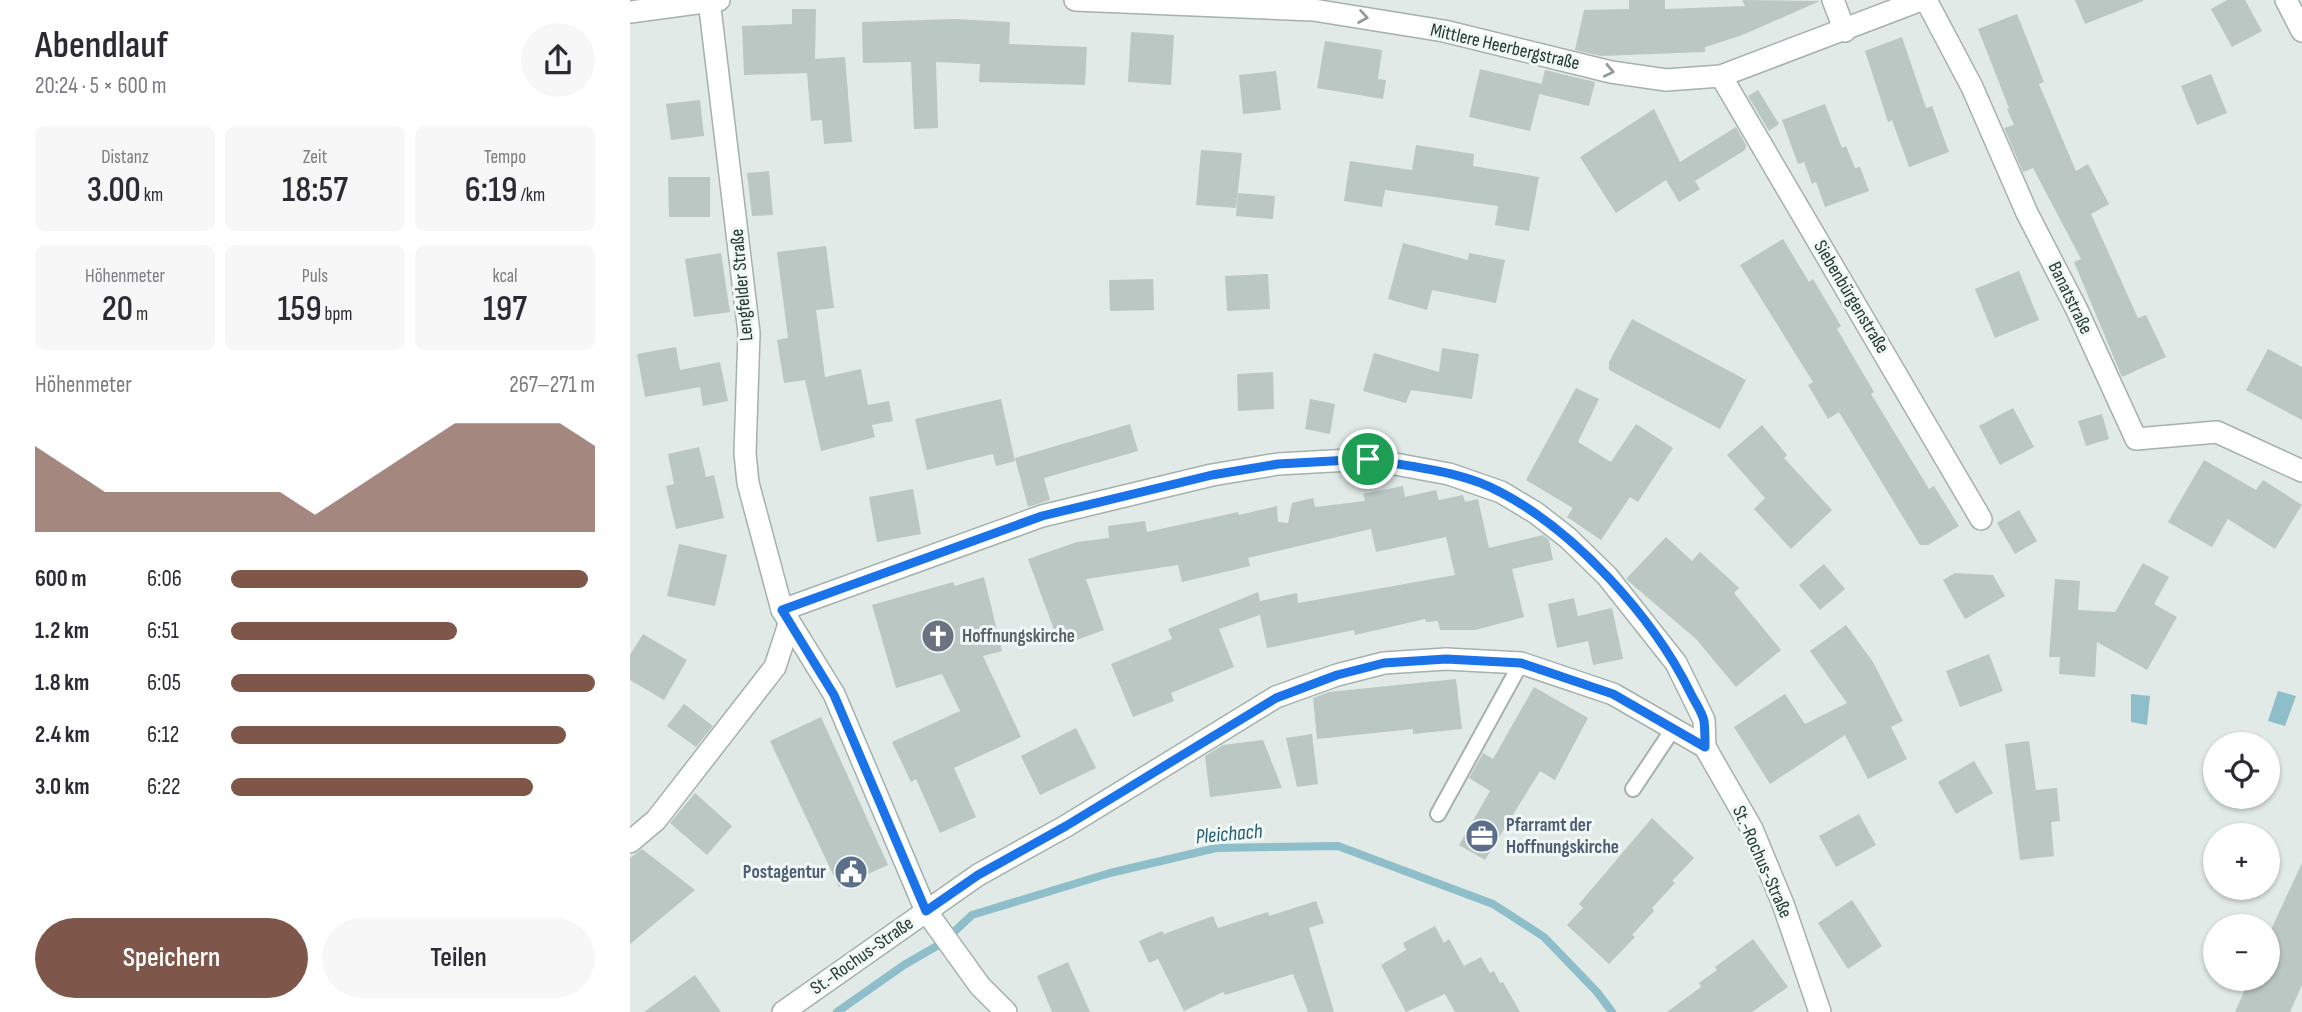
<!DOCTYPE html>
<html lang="de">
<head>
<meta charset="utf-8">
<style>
	body { margin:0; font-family:"Sofia Sans Condensed",sans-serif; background:#f7f7f7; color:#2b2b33; height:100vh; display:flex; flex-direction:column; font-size:26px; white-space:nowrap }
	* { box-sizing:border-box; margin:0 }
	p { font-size:23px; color:#7c7c81 }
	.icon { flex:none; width:38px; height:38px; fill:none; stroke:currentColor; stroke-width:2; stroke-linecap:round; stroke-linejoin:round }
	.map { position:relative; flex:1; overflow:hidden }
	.drawer { display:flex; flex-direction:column; background:#fff; width:630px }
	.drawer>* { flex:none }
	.controls { position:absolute; left:1573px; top:732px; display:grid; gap:14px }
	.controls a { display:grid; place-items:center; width:77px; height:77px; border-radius:50%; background:#fff; box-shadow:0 2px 5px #0004; font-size:35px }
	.pin { position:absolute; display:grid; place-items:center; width:60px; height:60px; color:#fff; margin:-30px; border:4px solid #fff; border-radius:50%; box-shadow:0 2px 7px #0007 }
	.round { display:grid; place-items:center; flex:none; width:74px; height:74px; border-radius:37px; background:#f7f7f7 }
	.head { display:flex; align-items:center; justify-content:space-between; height:119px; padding:0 35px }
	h1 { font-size:38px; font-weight:600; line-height:52px }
	.metrics { display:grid; grid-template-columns:repeat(3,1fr); gap:10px; height:119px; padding:7px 35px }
	.metrics div { display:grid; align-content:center; border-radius:10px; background:#f7f7f7; text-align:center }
	.metrics b { font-size:35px; font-weight:600 }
	.metrics small { font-size:19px; font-weight:400 }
	.metrics p { font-size:19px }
	.chart { height:196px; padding:14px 35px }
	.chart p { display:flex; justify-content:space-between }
	.chart svg { width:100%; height:126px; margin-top:7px; fill:#7e564a; opacity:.7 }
	.cta { display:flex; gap:14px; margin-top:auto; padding:14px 35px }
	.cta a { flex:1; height:80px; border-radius:42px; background:#7e564a; color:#fff; font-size:28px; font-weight:600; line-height:80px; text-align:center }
	.cta a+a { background:#f7f7f7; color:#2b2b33 }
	ul { padding:0 35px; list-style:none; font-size:23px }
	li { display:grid; grid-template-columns:112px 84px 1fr; align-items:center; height:52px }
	li i { height:18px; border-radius:9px; background:#7e564a }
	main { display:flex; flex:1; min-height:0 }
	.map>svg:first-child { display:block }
	.water { fill:#8ebeca }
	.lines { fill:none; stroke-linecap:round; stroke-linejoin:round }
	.stream { stroke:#8ebeca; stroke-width:8 }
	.building { fill:#bac7c2 }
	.service-casing { stroke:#a4b1ad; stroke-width:18 }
	.minor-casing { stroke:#a4b1ad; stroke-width:24 }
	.service { stroke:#fff; stroke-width:14 }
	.minor { stroke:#fff; stroke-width:21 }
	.oneway { stroke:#919c9a }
	.route-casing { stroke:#fff; stroke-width:14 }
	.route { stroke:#1a73e8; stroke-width:9 }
	.labels { text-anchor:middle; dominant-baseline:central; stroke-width:6; stroke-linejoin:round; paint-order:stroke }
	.street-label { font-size:19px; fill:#233934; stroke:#f1f7f4 }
	.worship-label { font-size:19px; font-weight:bold; fill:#5b616d; stroke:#f1f7f4; text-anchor:start }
	.service-label { font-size:19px; font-weight:bold; fill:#4e5e75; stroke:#f1f7f4; text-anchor:start }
	.water-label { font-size:21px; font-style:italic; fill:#235e6e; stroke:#f1f7f4 }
</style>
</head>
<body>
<main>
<section class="drawer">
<div class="head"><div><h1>Abendlauf</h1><p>20:24 · 5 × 600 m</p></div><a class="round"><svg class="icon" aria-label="share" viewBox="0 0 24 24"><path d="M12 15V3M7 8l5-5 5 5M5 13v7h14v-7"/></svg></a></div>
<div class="metrics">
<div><p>Distanz</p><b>3.00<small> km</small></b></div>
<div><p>Zeit</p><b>18:57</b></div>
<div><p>Tempo</p><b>6:19<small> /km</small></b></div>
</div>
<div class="metrics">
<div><p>Höhenmeter</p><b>20<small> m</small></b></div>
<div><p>Puls</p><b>159<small> bpm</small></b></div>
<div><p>kcal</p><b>197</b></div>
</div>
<div class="chart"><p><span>Höhenmeter</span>267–271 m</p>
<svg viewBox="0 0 160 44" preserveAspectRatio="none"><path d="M0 44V14L10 22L20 30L30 30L40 30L50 30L60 30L70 30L80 38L90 30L100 22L110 14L120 6L130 6L140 6L150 6L160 14V44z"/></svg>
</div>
<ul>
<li><b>600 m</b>6:06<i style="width:98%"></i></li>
<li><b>1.2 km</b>6:51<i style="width:62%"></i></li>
<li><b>1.8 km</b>6:05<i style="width:100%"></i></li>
<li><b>2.4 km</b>6:12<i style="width:92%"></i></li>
<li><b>3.0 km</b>6:22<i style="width:83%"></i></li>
</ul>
<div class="cta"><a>Speichern</a><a>Teilen</a></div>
</section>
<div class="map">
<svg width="1672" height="1012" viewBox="0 0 1672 1012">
	<rect width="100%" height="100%" fill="#e1eae6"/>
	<g class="water">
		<path d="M1648 691 1666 696 1655 726 1638 721Z"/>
		<path d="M1501 694 1520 696 1517 725 1501 722Z"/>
	</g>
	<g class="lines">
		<path class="stream" d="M207 1012 274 965 312 943 342 915 480 873 586 848 708 846 863 904 914 937 967 992 982 1012"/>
	</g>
	<g class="building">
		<path d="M999 0H1035V9L1115 6 1112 0 1190 1 1110 36 1075 47V52L971 56 945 50 954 10 999 9Z"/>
		<path d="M1445 0H1513V1L1455 24Z"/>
		<path d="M1597 0H1615L1632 31 1602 47 1581 9Z"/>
		<path d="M162 9H186L185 59 215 57 222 142 194 144 192 120 181 121 177 73 114 75 112 26 162 24Z"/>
		<path d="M1387 14 1414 82 1409 84 1446 171 1458 164 1479 204 1461 214 1508 318 1516 315 1536 357 1492 377 1444 262 1451 259 1403 168 1393 172 1374 128 1384 125 1377 109 1379 108 1348 29Z"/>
		<path d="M325 19 380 22 379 44 457 47 455 85 349 82 350 64 306 62 308 128 284 129 281 62 233 63 232 22Z"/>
		<path d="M501 32 544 35 541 85 498 82Z"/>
		<path d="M1272 37 1296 108 1302 106 1319 152 1279 167 1262 120 1258 122 1235 51Z"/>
		<path d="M695 41 752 50 748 79 756 80 753 99 687 88Z"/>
		<path d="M850 69 912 84 900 131 839 117Z"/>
		<path d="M915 70 965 82 959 106 909 94Z"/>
		<path d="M646 71 651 110 613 114 609 75Z"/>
		<path d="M1581 74 1597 113 1567 125 1551 86Z"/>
		<path d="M1128 90 1149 124 1139 131 1118 96Z"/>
		<path d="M70 100 74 136 41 140 36 104Z"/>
		<path d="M1195 104 1212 148 1216 146 1225 168 1230 167 1239 191 1195 207 1186 182 1182 184 1174 162 1168 164 1152 120Z"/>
		<path d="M1024 109 1050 162 1106 127 1116 145 1115 150 1065 181 1070 189 1049 202 1036 180 986 213 950 157Z"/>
		<path d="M786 145 844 154 843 166 909 177 899 231 865 225 868 206 755 190 752 207 714 201 720 161 782 170Z"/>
		<path d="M571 150 612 153 606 208 566 205Z"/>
		<path d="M139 171 143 215 122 216 117 173Z"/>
		<path d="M38 177H80V217H39Z"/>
		<path d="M608 193 645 196 643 219 606 216Z"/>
		<path d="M1153 239 1179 282 1183 279 1211 326 1207 329 1244 392 1241 394 1299 489 1304 486 1329 526 1298 545H1290L1209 412 1198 419 1178 385 1183 382 1110 265Z"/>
		<path d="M773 243 838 260 839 253 875 260 866 303 802 290 797 310 758 299Z"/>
		<path d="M196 246 204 308 186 310 195 377 231 369 238 405 259 401 263 421 242 425 245 437 191 451 175 380 154 383 147 340 158 338 147 252Z"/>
		<path d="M91 253 100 312 64 317 55 259Z"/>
		<path d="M1389 271 1409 320 1365 338 1345 289Z"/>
		<path d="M638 274 640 309 597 311 595 276Z"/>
		<path d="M523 279 524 310 480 311 479 280Z"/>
		<path d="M1002 319 1116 380 1090 429 979 370V362Z"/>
		<path d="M46 347 50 370 90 362 98 401 73 406 70 387 15 397 7 354Z"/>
		<path d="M812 348 849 354 842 399 781 390 776 403 733 391 744 353 809 372Z"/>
		<path d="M1638 349 1672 367V420L1616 390Z"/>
		<path d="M643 372 644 409 608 411 607 374Z"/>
		<path d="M946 388 969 399 948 442 981 462 1006 424 1043 448 1008 502 1000 497 971 540 937 517 943 508 896 480Z"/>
		<path d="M371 399 385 461 366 466 363 454 297 470 285 419Z"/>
		<path d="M680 399 705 404 700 434 675 429Z"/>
		<path d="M1383 408 1404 447 1370 465 1349 426Z"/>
		<path d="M1472 414 1479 439 1456 446 1448 421Z"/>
		<path d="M500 424 508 451 414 478 420 500 398 507 385 458Z"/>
		<path d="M1132 425 1157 455 1154 458 1202 510 1161 549 1124 509 1135 498 1097 455Z"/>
		<path d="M69 447 76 477 84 475 94 518 46 529 36 486 44 484 38 454Z"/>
		<path d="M1574 460 1626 490 1633 480 1672 505 1645 549 1598 519 1582 547 1538 522Z"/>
		<path d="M773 486 775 497 806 490 809 500 833 495 835 502 848 499 859 548 913 535 919 540 923 560 882 569 894 617 845 630H810L808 621 796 622 795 619 725 635 724 630 637 648 630 615 589 629 604 667 541 693 544 701 503 717 481 664 542 639 538 629 628 592 630 601 667 593 668 603 825 575 816 537 746 552 741 529 618 558 620 566 552 582 548 565 456 579 474 630 430 646 398 559 447 542 479 538 478 526 515 521 517 532 608 512 609 515 647 506 648 522 658 523 662 503 683 498 685 507 735 501 733 494Z"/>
		<path d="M283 489 291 534 247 542 239 497Z"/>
		<path d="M1389 510 1407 541 1385 554 1367 523Z"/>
		<path d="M1036 537 1062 561 1070 552 1109 588 1104 593 1151 650 1106 687 1066 639 996 579Z"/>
		<path d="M49 544 97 555 85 606 37 596Z"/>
		<path d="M1513 563 1539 577 1524 604 1547 617 1517 670 1467 642 1465 677 1429 674 1430 657H1419L1425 579 1450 581 1448 610 1485 612Z"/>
		<path d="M1194 564 1215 589 1190 610 1169 585Z"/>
		<path d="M1325 573 1363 575 1375 596 1335 619 1313 580Z"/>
		<path d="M354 577 372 651 353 656 391 737 324 768 346 817 310 833 286 779 281 782 262 742 330 711 312 674 266 688 242 605 323 582 325 586Z"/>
		<path d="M944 598 948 616 982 608 993 659 963 665 958 641 927 648 918 604Z"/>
		<path d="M1216 625 1243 662 1273 721 1261 727 1277 759 1238 779 1215 735 1140 784 1104 727 1155 694 1175 724 1217 703 1180 651Z"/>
		<path d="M13 634 57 660 34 700 0 680V655Z"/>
		<path d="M1359 654 1373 691 1330 707 1316 671Z"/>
		<path d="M826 679 832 729 783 734V729L687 739 683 698 699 692Z"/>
		<path d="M904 687 958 718 925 780 910 771 855 860 829 845 860 791 839 778 853 753 863 759Z"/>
		<path d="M54 704 83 726 66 747 37 726Z"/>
		<path d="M191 717 258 865 209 887 140 741Z"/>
		<path d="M446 728 466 768 410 795 391 756Z"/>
		<path d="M682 734 688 784 667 787 656 738Z"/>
		<path d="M633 740 652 788 580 797 575 756 593 745Z"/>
		<path d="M1399 741 1406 790 1427 788 1430 821 1421 822 1424 856 1390 860 1375 744Z"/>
		<path d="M1344 761 1363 793 1326 814 1308 782Z"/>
		<path d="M65 793 102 826 77 855 40 823Z"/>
		<path d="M1229 814 1246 845 1206 867 1189 836Z"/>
		<path d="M1022 818 1064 858 1042 881 1045 883 1022 908 1024 911 1002 935 1005 937 979 964 937 925 953 908 949 904Z"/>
		<path d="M12 849 65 890 0 944V858Z"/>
		<path d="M1672 863V985L1660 1012H1605L1620 978H1638V936Z"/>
		<path d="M1222 900 1252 946 1218 969 1188 923Z"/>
		<path d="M686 901 694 923 679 928 704 1012H678L663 974 595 995 593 992 554 1011 528 959 519 963 509 941 532 931 534 934 583 916 588 928 638 912 639 916Z"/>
		<path d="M805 926 814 943 819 939 834 966 851 957 860 973 864 971 870 983 873 982 890 1012H825L815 994 776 1012 751 965 776 950 773 943Z"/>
		<path d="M1123 939 1158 987 1122 1012H1037L1071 987 1069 983 1087 970 1085 967Z"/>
		<path d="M438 962 460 1012H422L407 976Z"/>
		<path d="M65 975 91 1012H14Z"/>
	</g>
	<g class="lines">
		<defs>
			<g id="service">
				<path d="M1003 789 1043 729"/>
				<path d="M808 814 891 663"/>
			</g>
			<g id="minor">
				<path d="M79 0 119 333 115 453 118 483 152 610 204 694 296 911 350 986 376 1012"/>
				<path d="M445 0 683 10 814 31 981 72 1036 80 1091 76 1291 0"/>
				<path d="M1203 0 1215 31"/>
				<path d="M1296 0 1342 87 1397 213 1447 310 1506 439 1587 432 1672 471"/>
				<path d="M1656 0 1672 31"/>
				<path d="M0 12 89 0"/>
				<path d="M1091 76 1351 519"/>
				<path d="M152 610 412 516 582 475 648 464 738 459 819 474 871 492 906 513 938 538 977 576 1046 663 1074 720 1075 747"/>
				<path d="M0 842 26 820 145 667 159 624"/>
				<path d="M153 1012 348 875 436 826 646 697 707 675 754 663 816 659 891 663 983 694 1075 747 1122 829 1153 904 1190 1012"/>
			</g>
		</defs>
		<use href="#service" class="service-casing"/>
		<use href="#minor" class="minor-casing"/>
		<use href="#service" class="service"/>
		<use href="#minor" class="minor"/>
	</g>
	<defs><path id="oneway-chevron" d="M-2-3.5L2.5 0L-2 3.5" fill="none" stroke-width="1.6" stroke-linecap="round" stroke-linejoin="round" transform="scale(1.75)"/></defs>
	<g class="oneway">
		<use href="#oneway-chevron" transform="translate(733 17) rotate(9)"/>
		<use href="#oneway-chevron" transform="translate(979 71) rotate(12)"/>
	</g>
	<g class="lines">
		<defs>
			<path id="route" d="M738 459C782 467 833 471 872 493 946 532 1023 617 1060 692 1064 701 1072 711 1074 721 1075 729 1075 739 1075 747L983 694 891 663 816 659 754 663 707 675 646 698 436 826 348 875 296 911 204 695 152 610 412 516 582 475 648 464Z"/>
		</defs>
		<use href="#route" class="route-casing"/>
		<use href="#route" class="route"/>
	</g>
	<defs>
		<symbol id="church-disc" viewBox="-11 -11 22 22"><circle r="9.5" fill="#6b7280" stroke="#f1f7f4"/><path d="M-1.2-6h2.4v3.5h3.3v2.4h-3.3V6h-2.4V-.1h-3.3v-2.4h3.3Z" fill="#fff"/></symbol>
		<symbol id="office-disc" viewBox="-11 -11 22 22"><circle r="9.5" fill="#5c6f8a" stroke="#f1f7f4"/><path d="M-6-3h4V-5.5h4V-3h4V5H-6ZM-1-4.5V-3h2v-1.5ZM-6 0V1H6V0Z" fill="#fff"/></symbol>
		<symbol id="civic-disc" viewBox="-11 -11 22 22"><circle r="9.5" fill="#5c6f8a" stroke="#f1f7f4"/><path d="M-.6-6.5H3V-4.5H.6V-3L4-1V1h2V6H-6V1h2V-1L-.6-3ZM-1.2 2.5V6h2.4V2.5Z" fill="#fff"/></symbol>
	</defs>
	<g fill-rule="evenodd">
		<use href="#church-disc" x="289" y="617" width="38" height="38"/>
		<use href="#office-disc" x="833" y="817" width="38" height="38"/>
		<use href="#civic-disc" x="202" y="853" width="38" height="38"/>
	</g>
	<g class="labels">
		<g class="street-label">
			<text transform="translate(875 47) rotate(13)">Mittlere Heerbergstraße</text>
			<text transform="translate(112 285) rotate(-95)">Lengfelder Straße</text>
			<text transform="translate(1221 297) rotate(59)">Siebenbürgenstraße</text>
			<text transform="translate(1440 298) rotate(64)">Banatstraße</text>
			<text transform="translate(1132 862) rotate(66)">St.-Rochus-Straße</text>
			<text transform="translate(232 956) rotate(-35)">St.-Rochus-Straße</text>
		</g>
		<g class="worship-label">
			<text x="332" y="636">Hoffnungskirche</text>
		</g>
		<g class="service-label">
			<text x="876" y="825">Pfarramt der<tspan x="876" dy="22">Hoffnungskirche</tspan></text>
			<text x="196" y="872" text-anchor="end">Postagentur</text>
		</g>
		<g class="water-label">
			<text transform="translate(599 834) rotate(-5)">Pleichach</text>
		</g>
	</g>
</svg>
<div class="controls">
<a><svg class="icon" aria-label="locate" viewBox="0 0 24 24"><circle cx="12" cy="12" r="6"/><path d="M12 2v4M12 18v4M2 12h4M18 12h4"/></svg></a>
<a>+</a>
<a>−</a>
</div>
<div class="pin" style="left:738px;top:459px;background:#1e9e55"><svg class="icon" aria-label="arrive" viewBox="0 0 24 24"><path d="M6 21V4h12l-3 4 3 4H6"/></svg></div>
</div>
</main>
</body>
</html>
